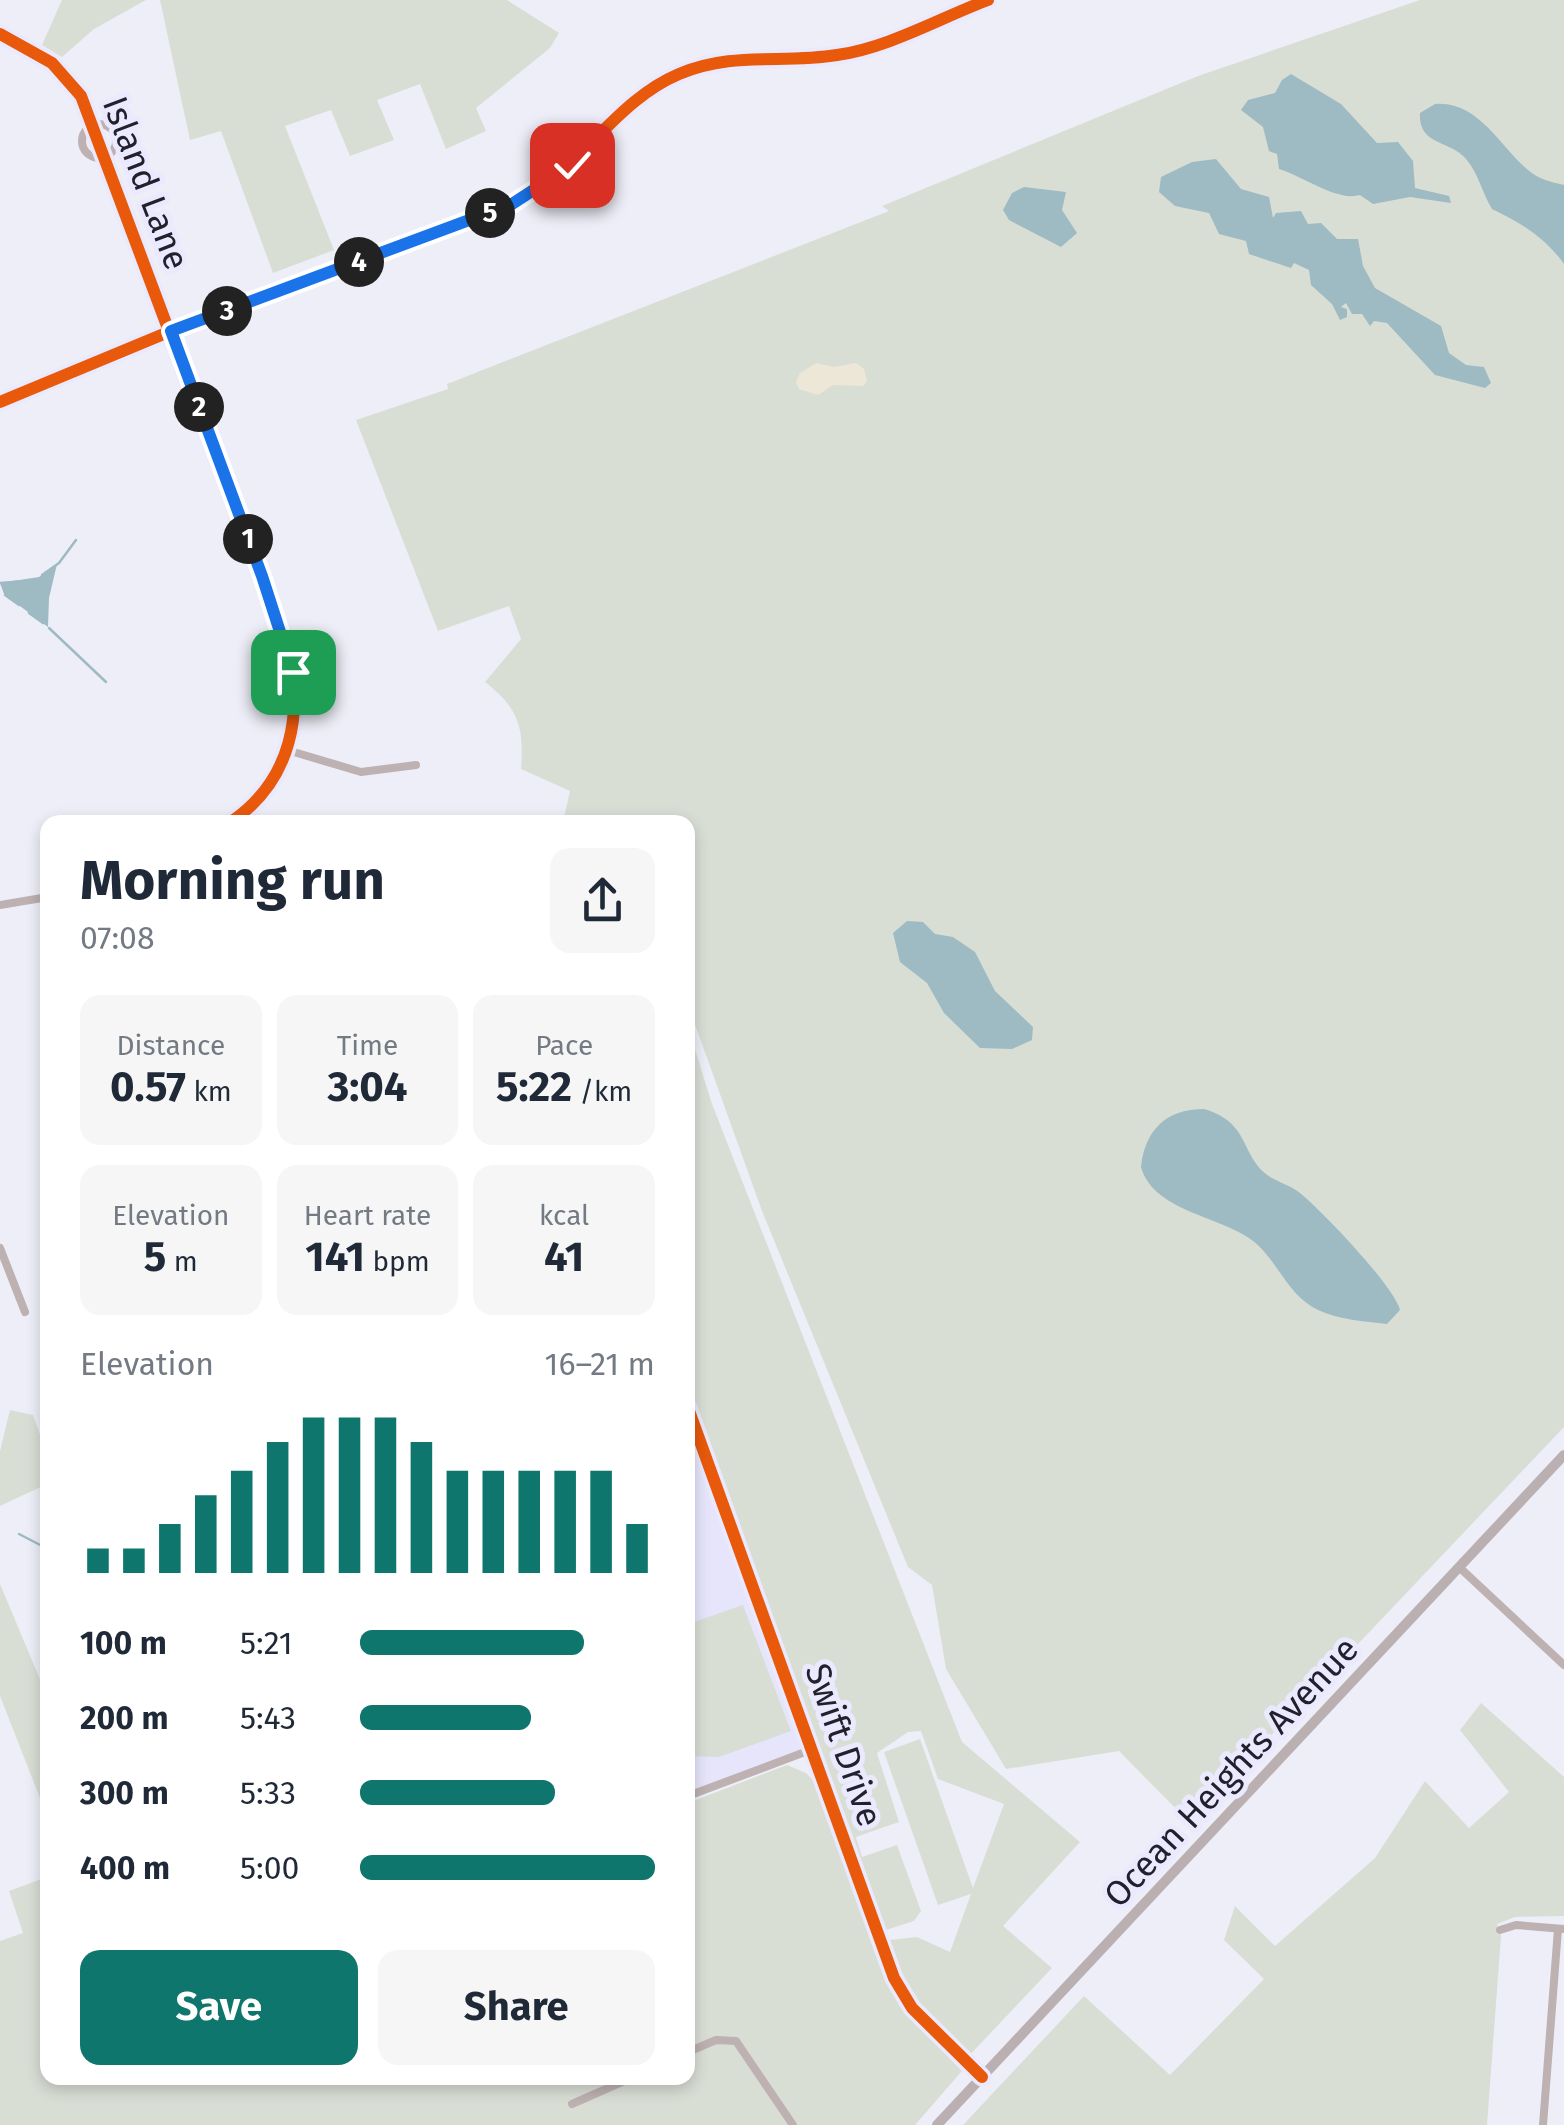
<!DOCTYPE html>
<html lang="en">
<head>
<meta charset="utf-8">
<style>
	body { margin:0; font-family:"Fira Sans",sans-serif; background:#f6f6f7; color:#1f2937; height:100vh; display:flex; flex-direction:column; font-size:38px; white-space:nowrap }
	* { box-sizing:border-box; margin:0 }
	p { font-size:32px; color:#747a83 }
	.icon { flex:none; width:55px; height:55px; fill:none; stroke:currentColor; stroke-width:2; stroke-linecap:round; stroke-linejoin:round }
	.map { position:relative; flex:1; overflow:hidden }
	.sheet { position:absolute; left:40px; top:815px; width:655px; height:1270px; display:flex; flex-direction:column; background:#fff; border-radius:20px; box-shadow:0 5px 15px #0003 }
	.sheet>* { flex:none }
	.pin { position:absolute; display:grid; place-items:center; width:85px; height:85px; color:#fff; margin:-42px; border-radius:20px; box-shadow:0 5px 15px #0006 }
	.km { position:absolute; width:50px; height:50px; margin:-25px; border-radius:50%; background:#222; color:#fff; font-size:28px; line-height:50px; text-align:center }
	.round { display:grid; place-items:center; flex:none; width:105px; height:105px; border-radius:20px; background:#f6f6f7 }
	.headline { display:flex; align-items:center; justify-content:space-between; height:170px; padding:0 40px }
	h1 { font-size:55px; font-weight:700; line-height:75px }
	.stats { display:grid; grid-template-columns:repeat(3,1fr); gap:15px; height:170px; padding:10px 40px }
	.stats div { display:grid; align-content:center; border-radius:20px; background:#f6f6f7; text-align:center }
	.stats b { font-size:42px; font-weight:700 }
	.stats small { font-size:28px; font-weight:400 }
	.stats p { font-size:28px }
	.chart { height:280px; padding:20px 40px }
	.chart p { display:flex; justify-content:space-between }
	.chart svg { width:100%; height:180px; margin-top:10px; stroke:#0f766e; stroke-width:6 }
	.cta { display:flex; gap:20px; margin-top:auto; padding:20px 40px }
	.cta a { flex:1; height:115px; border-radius:20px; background:#0f766e; color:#fff; font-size:40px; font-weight:700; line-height:115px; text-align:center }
	.cta a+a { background:#f6f6f7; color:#1f2937 }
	ul { padding:0 40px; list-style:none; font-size:32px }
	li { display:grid; grid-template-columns:160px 120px 1fr; align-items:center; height:75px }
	li i { height:25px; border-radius:12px; background:#0f766e }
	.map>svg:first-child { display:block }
	.built { fill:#e7e5fb }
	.green { fill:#d9ded5; fill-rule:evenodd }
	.sand { fill:#ede7d8 }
	.water { fill:#9ebac3 }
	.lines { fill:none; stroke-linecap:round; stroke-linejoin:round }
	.stream { stroke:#9ebac3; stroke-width:2.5 }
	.street { stroke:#bdb1b1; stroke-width:8 }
	.secondary { stroke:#bbb0b1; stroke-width:10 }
	.cycleway-casing { stroke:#ebe9fd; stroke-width:19 }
	.cycleway { stroke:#e8590c; stroke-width:12 }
	.route-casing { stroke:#fff; stroke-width:20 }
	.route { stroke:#1a73e8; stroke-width:12 }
	.labels { text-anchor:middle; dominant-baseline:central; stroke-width:10; stroke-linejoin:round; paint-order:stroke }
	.street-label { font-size:35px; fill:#22202c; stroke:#ebe9fd }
</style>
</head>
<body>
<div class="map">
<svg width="1564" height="2125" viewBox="0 0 1564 2125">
	<rect width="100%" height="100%" fill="#eeeef8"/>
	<path class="built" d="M688 1408 814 1753 688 1796Z"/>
	<g class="green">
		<path d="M62 0H146L94 29 62 57 42 45Z"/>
		<path d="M160 0H507L559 33 550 48 476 108 486 131 446 149 420 84 377 100 394 140 350 156 331 110 285 126 334 250 273 273 221 131 190 140Z"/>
		<path d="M1420 0H1564V1427L1189 1822 1119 1751 1006 1769 946 1669 932 1585 908 1567 762 1211 688 1005V822H563L570 791 521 769C524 726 519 709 485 682L521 639 509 606 438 631 356 420 448 389 447 384 889 211 882 206 1198 76Z"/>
		<path d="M688 1027 712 1104 962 1742 1080 1842 1003 1926 1052 1968 965 2060 918 2018 870 1901 688 1383ZM921 1731 938 1779 1004 1804 973 1888 920 1739 884 1752 938 1905 971 1894 950 1952 917 1937 890 1940 886 1930 914 1921 921 1911 897 1845 862 1857 856 1837 899 1822 877 1753 908 1732Z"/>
		<path d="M10 1410 33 1415 47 1454V1484L0 1506V1451Z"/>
		<path d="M0 1584 47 1696V1816L0 1696Z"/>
		<path d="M743 1605 791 1731 719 1757 688 1756V1624Z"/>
		<path d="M1481 1703 1564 1777V1916L1515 1917 1497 1924 1501 1936 1487 2125H963L1084 1996 1170 2075 1264 1979 1224 1940 1235 1906 1275 1946 1375 1858 1425 1781 1469 1828 1509 1792 1460 1730Z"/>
		<path d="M787 1765 806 1773 815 1782 908 2015 962 2071 915 2125H0V1941L23 1933 9 1891 47 1877 48 2078H688V1803Z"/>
	</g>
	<path class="sand" d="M816 363 834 367 856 363 864 369 867 381 863 386 833 385 818 395 799 389 796 382 800 373Z"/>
	<g class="water">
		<path d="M1291 74 1341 104 1377 143 1398 142 1413 161 1415 188 1449 196 1451 203 1410 197 1373 204 1360 195C1337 202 1301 175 1279 169L1277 154 1269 151 1263 127 1241 110 1248 100 1275 93 1282 80Z"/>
		<path d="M1435 104C1478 100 1501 148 1528 170 1538 179 1551 182 1564 185V264C1545 237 1521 223 1492 209 1482 193 1479 174 1466 159 1450 140 1418 146 1420 113Z"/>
		<path d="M1216 159 1241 189 1269 197 1273 218 1276 213 1301 211 1308 224 1321 223 1337 239H1358L1363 266 1375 288 1441 326 1449 353 1466 365 1484 367 1491 383 1485 388 1435 375 1387 323 1374 321 1370 326 1362 314H1352L1346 303 1341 307 1347 309V317L1340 320 1332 304 1311 285 1309 270 1294 263 1291 268 1249 254 1246 241 1219 234 1209 213 1175 206 1159 192 1161 177 1192 162Z"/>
		<path d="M1024 187 1066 192 1062 210 1077 233 1061 247 1009 220 1003 210 1012 193Z"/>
		<path d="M57 564 49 598 48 627 4 594 0 583 39 577Z"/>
		<path d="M907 921 923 922 935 934 953 937 975 952 995 991 1033 1027 1032 1040 1012 1049 980 1048 944 1013 927 983 900 962 893 933Z"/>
		<path d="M1204 1109C1250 1123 1239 1151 1266 1174 1276 1182 1290 1185 1300 1193 1322 1211 1394 1286 1400 1310L1387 1324C1364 1321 1339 1320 1318 1310 1286 1295 1277 1257 1249 1238 1217 1216 1153 1210 1141 1167 1145 1129 1167 1109 1204 1109Z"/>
	</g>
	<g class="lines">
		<g class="stream">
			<path d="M42 575 59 563 76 540"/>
			<path d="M0 583 25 581"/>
			<path d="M5 595 19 605"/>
			<path d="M29 613 43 623"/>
			<path d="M49 628 106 682"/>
			<path d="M19 1534 48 1549"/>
		</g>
		<g class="street">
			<path d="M0 34 52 63 81 96 286 644C305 712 292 780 231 822"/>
			<circle cx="99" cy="141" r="17"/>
			<path d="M0 402 171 331 512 204C581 171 613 102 679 74 733 51 782 64 837 55 888 48 940 18 988 0"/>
			<path d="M287 750 361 772 416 765"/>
			<path d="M0 905 48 897"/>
			<path d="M0 1248 25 1312"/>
			<path d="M688 1408 894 1978 912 2008 982 2077"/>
			<path d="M1459 1567 1564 1665"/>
			<path d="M688 1796 813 1749"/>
			<path d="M1500 1930 1516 1925 1564 1929"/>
			<path d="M688 2052 716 2040 736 2041 793 2125"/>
			<path d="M572 2104 631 2078"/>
			<path d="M1543 2125 1558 1929"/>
		</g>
		<path class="secondary" d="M937 2125 1564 1455"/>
		<defs>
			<g id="cycleway">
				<path d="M0 34 52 63 81 96 286 644C305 712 292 780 231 822"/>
				<path d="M0 402 171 331 512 204C581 171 613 102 679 74 733 51 782 64 837 55 888 48 940 18 988 0"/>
				<path d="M688 1408 894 1978 912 2008 982 2077"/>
			</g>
		</defs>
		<use href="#cycleway" class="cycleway-casing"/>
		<use href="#cycleway" class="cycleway"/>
	</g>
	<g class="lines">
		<defs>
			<path id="route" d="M293 672 262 576 171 331 512 204 572 165"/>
		</defs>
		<use href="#route" class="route-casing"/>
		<use href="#route" class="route"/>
	</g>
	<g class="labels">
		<g class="street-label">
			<text transform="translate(146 183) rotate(69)">Island Lane</text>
			<text transform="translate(844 1745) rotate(71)">Swift Drive</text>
			<text transform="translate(1231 1772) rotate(-47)">Ocean Heights Avenue</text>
		</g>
	</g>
</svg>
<div class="pin" style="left:293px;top:672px;background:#1e9e55"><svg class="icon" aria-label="arrive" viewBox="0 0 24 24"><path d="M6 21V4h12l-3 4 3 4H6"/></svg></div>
<div class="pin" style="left:572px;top:165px;background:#d93025"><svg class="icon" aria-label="check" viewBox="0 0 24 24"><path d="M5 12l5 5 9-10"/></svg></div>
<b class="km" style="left:248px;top:539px">1</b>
<b class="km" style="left:199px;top:407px">2</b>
<b class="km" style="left:227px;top:311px">3</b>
<b class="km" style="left:359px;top:262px">4</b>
<b class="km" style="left:490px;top:213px">5</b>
<section class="sheet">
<div class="headline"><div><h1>Morning run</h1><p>07:08</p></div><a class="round"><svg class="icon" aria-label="share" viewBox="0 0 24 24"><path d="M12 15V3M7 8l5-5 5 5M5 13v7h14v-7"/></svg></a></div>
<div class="stats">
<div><p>Distance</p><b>0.57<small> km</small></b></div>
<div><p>Time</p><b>3:04</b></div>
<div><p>Pace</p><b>5:22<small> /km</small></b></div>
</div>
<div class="stats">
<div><p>Elevation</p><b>5<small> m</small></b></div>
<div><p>Heart rate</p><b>141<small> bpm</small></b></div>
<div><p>kcal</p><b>41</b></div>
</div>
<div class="chart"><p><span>Elevation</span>16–21 m</p>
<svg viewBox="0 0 160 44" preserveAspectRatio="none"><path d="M5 44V38M15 44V38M25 44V32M35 44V25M45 44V19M55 44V12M65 44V6M75 44V6M85 44V6M95 44V12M105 44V19M115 44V19M125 44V19M135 44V19M145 44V19M155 44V32"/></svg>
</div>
<ul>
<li><b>100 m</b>5:21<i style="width:76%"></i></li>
<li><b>200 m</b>5:43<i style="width:58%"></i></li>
<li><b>300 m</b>5:33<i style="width:66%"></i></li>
<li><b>400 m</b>5:00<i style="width:100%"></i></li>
</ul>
<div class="cta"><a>Save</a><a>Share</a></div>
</section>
</div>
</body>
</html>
